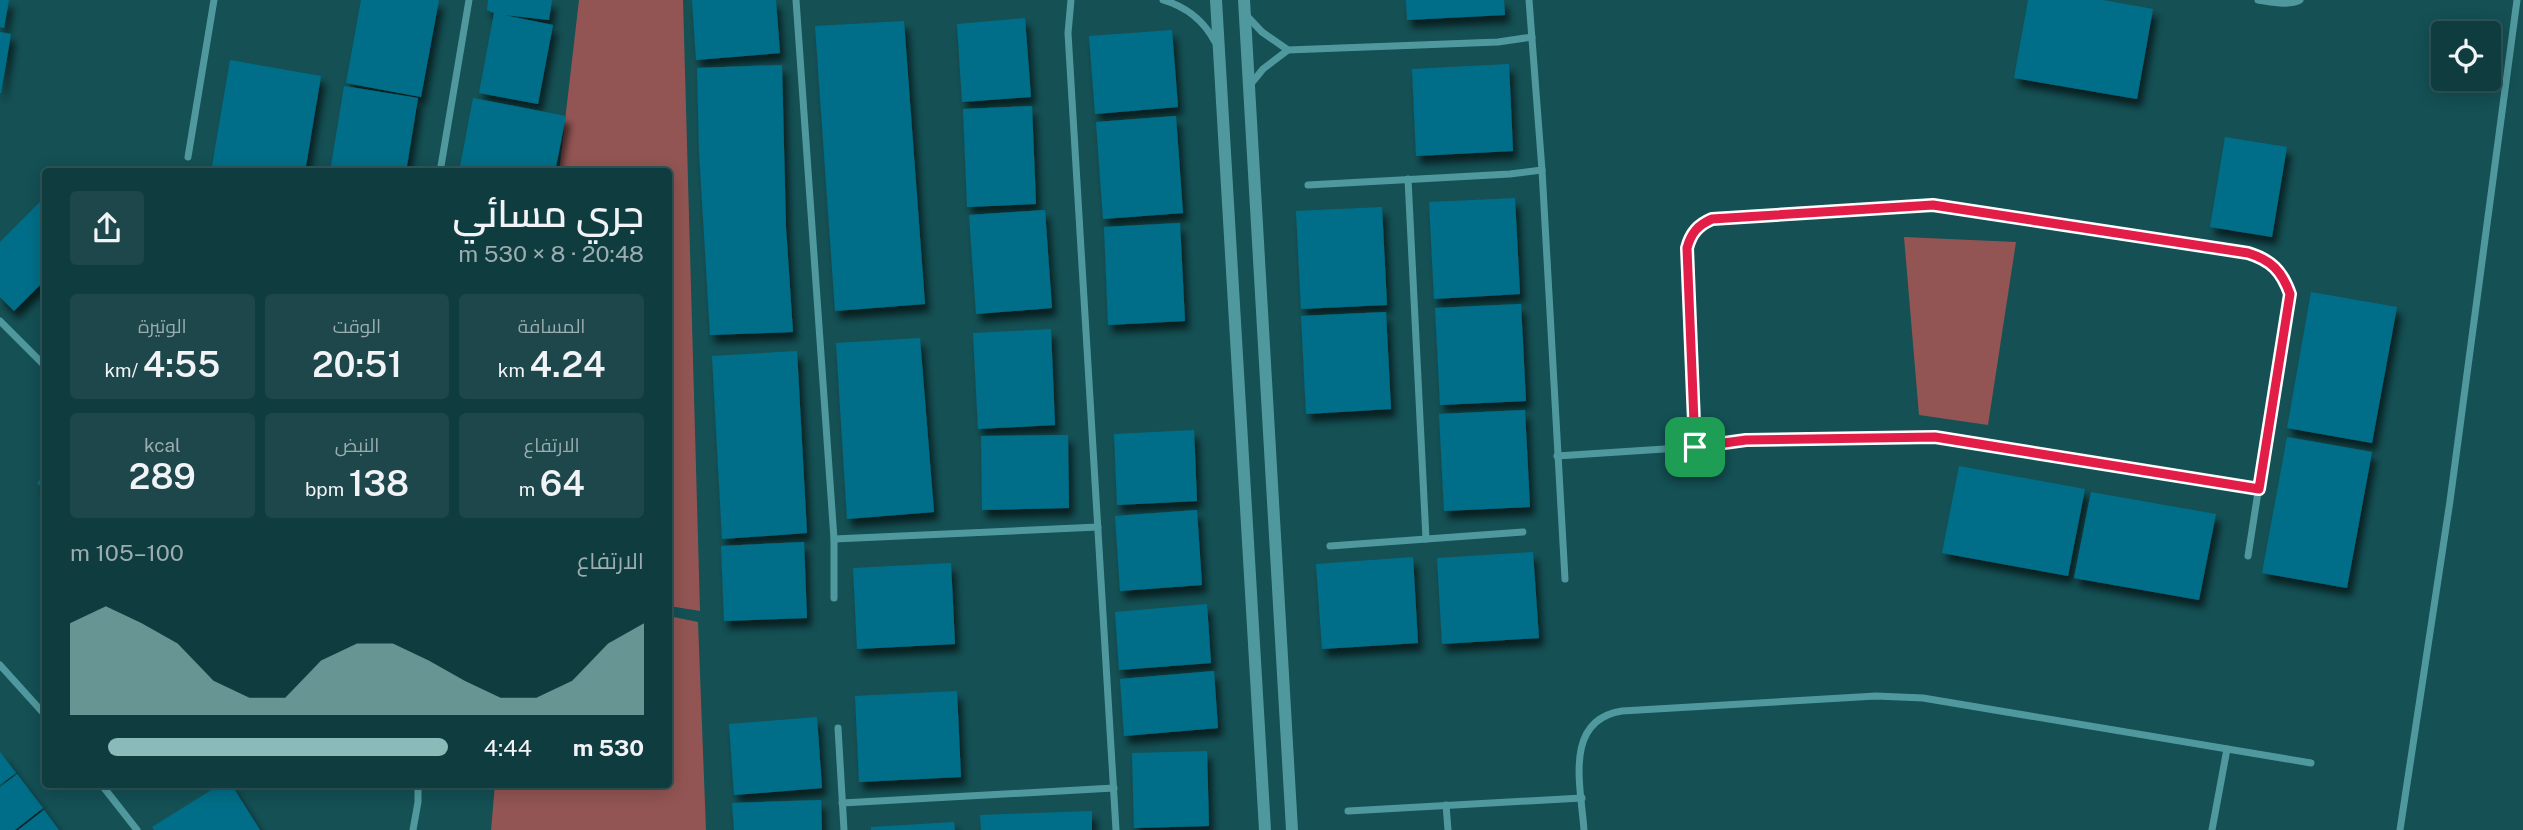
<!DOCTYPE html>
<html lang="ar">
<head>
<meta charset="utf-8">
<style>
	body { margin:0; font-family:"Public Sans",Cairo,sans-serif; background:#1d474a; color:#f1f3f6; direction:rtl; height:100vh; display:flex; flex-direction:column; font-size:26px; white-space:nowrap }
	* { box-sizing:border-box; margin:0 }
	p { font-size:23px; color:#9badb0 }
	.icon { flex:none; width:38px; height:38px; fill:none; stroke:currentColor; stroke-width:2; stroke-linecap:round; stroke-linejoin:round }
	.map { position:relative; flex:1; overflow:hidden; direction:ltr }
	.side { position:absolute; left:42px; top:168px; width:630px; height:620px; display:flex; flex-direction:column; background:#0f3c3f; border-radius:7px; box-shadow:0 4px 18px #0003,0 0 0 2px #2f5659; direction:rtl }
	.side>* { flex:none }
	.fabs { position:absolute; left:2431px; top:21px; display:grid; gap:14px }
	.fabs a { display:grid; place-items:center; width:70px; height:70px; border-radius:7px; background:#0f3c3f; box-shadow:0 4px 18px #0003,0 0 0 2px #2f5659; font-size:35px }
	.pin { position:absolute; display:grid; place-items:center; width:60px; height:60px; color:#fff; margin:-30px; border-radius:14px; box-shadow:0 4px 10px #0006 }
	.round { display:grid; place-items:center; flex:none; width:74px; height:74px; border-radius:7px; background:#1d474a }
	.head { display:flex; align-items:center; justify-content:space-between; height:119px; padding:0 28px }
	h1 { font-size:38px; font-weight:600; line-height:52px }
	.metrics { display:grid; grid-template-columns:repeat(3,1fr); gap:10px; height:119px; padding:7px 28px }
	.metrics div { display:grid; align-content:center; border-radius:7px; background:#1d474a; text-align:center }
	.metrics b { font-size:35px; font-weight:600 }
	.metrics small { font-size:19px; font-weight:400 }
	.metrics p { font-size:19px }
	.chart { height:196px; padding:14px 28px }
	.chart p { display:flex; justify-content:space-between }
	.chart svg { width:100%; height:126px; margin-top:7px; fill:#8bbbb9; opacity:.7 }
	ul { padding:0 28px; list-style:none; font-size:23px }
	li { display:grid; grid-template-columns:112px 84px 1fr; align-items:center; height:52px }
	li i { height:18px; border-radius:9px; background:#8bbbb9 }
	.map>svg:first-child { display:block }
	.green { fill:#925553 }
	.building { fill:#056e88; filter:url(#shadow) }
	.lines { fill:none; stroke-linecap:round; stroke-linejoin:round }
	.service { stroke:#4f999e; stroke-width:5 }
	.minor { stroke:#4f999e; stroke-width:7 }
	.tertiary { stroke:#4f999e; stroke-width:12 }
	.route-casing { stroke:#fff; stroke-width:14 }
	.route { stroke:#e11d48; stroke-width:9 }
</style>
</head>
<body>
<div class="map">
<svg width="2523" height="830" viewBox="0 0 2523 830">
	<defs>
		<filter id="shadow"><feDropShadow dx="4.5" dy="8" stdDeviation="3.5" flood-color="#0009"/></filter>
	</defs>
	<rect width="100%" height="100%" fill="#145054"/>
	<g class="green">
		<path d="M579 0H683L700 611 669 606 668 172H559Z"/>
		<path d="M1904 237 2016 242 1988 425 1919 415Z"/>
		<path d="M669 616 698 622 706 830H491L495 784H668Z"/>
	</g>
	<g class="building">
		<path d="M0 0H9L4 28 0 27Z"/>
		<path d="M361 0H439L421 97 346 83Z"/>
		<path d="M488 0H552L549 20 504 15 553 25 538 104 479 93 494 13 487 10Z"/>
		<path d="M692 0H776L780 53 696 60Z"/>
		<path d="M1406 0H1504L1505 15 1407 20Z"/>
		<path d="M2028 0H2103L2153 9 2137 99 2014 78Z"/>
		<path d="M1025 18 1031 97 962 102 957 24Z"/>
		<path d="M904 21 925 304 835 311 815 26Z"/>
		<path d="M1172 30 1178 107 1095 114 1089 36Z"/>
		<path d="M0 32 11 34 1 93H0Z"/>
		<path d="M230 60 321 76 305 172H211Z"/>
		<path d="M1509 64 1513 151 1416 156 1412 69Z"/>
		<path d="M782 65 786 228 793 332 710 335 699 151 697 68Z"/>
		<path d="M344 86 418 98 406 172H330Z"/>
		<path d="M473 98 566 116 555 172H459Z"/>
		<path d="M1032 106 1036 204 967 207 963 109Z"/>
		<path d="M1176 116 1183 213 1103 219 1096 122Z"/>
		<path d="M2225 137 2287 147 2272 237 2210 227Z"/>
		<path d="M1515 198 1520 294 1434 299 1429 202Z"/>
		<path d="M41 201 46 206V279L14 311 0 297V242Z"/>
		<path d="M1382 207 1387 305 1301 309 1296 211Z"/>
		<path d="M1045 210 1052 308 976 314 969 215Z"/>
		<path d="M1180 223 1185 321 1108 325 1104 227Z"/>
		<path d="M2311 292 2397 307 2372 443 2287 428Z"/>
		<path d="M1521 304 1526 401 1440 405 1435 308Z"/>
		<path d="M1386 312 1391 409 1306 414 1301 316Z"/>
		<path d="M1051 329 1055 425 978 429 973 333Z"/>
		<path d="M920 338 934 512 847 519 836 343Z"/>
		<path d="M797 351 807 533 722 539 712 356Z"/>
		<path d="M1525 410 1530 507 1444 511 1439 414Z"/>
		<path d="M1194 430 1197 501 1117 505 1114 434Z"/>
		<path d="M1068 435 1069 508 982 510 981 436Z"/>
		<path d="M2287 437 2372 452 2347 588 2262 573Z"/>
		<path d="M1959 466 2085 489 2068 576 1942 553Z"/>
		<path d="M46 474V491L37 483Z"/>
		<path d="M2091 492 2216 514 2199 600 2074 578Z"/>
		<path d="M1197 510 1202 585 1120 591 1115 516Z"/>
		<path d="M804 542 807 618 724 621 721 546Z"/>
		<path d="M1533 552 1539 638 1442 644 1437 558Z"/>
		<path d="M1413 557 1418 643 1322 649 1316 564Z"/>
		<path d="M951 563 955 644 857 649 853 568Z"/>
		<path d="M1207 604 1211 663 1119 670 1115 612Z"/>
		<path d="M1214 671 1218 728 1124 736 1120 679Z"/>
		<path d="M957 691 961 777 859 782 855 696Z"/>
		<path d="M817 717 822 788 734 795 729 724Z"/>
		<path d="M1207 751 1209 826 1134 828 1132 753Z"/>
		<path d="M0 752 16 773 0 785Z"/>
		<path d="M17 774 43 808 15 830H0V787Z"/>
		<path d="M221 784H231L260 830H154L152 827Z"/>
		<path d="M821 800 822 830H734L732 803Z"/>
		<path d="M44 810 59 830H18Z"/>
		<path d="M1092 811V830H981L980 815Z"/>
		<path d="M954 822 955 830H871V827Z"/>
	</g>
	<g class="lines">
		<path class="service" d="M586 784 597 786"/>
		<g class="minor">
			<path d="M796 0 834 539V598"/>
			<path d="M1071 0 1068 33 1116 830"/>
			<path d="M1163 0C1187 7 1204 21 1215 42"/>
			<path d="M1529 0 1542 170 1565 579"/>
			<path d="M2258 0C2272 2 2287 6 2300 0"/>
			<path d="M1246 15 1262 32 1288 50"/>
			<path d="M1250 85 1263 69 1288 50 1498 42 1532 37"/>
			<path d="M188 157 214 0"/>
			<path d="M440 172 469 0"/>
			<path d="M1408 179 1426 539"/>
			<path d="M1308 185 1510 174 1542 170"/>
			<path d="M0 321 46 367"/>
			<path d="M1695 447 1687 248C1691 233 1698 225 1712 219L1944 206 2248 253C2271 260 2282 271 2289 294L2248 556"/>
			<path d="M1557 456 1695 447 1746 440 1919 436 2259 489"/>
			<path d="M834 539 1098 527"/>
			<path d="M1330 546 1523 532"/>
			<path d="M0 665 46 716"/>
			<path d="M838 728 844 830"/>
			<path d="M101 784 137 830"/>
			<path d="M842 803 1114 788"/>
			<path d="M1446 805 1448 830"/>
			<path d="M1348 811 1582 798"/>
			<path d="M413 830 418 802V784"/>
			<path d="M1584 830C1581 787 1563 720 1622 711L1876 696 1923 698 2311 763"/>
			<path d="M2212 830 2227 749"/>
			<path d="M2400 830 2450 501 2517 0"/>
		</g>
		<g class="tertiary">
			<path d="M1216 0 1265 830"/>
			<path d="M1244 0 1292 830"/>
		</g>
	</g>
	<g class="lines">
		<defs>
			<path id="route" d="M1933 205 2248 253C2271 260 2282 271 2290 294L2259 489 1935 437 1746 440 1695 447 1687 248C1691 233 1698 225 1712 219Z"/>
		</defs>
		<use href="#route" class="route-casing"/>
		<use href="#route" class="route"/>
	</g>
</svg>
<div class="fabs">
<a><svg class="icon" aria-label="locate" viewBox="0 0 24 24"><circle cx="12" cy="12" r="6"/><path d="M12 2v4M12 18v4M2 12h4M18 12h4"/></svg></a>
</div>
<div class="pin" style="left:1695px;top:447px;background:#1e9e55"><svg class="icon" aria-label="arrive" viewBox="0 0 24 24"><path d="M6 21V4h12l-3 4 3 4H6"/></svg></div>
<section class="side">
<div class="head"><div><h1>جري مسائي</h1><p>20:48 · 8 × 530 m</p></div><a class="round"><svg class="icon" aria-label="share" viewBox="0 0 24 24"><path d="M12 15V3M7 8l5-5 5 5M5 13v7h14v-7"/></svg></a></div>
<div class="metrics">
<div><p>المسافة</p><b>4.24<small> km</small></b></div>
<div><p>الوقت</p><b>20:51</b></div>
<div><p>الوتيرة</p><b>4:55<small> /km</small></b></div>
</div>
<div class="metrics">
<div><p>الارتفاع</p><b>64<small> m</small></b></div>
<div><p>النبض</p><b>138<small> bpm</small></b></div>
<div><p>kcal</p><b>289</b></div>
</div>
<div class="chart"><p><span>الارتفاع</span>100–105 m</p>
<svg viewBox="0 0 160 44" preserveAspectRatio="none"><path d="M0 44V12L10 6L20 12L30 19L40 32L50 38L60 38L70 25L80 19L90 19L100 25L110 32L120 38L130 38L140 32L150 19L160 12V44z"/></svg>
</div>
<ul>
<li><b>530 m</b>4:44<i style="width:90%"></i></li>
</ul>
</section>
</div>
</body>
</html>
